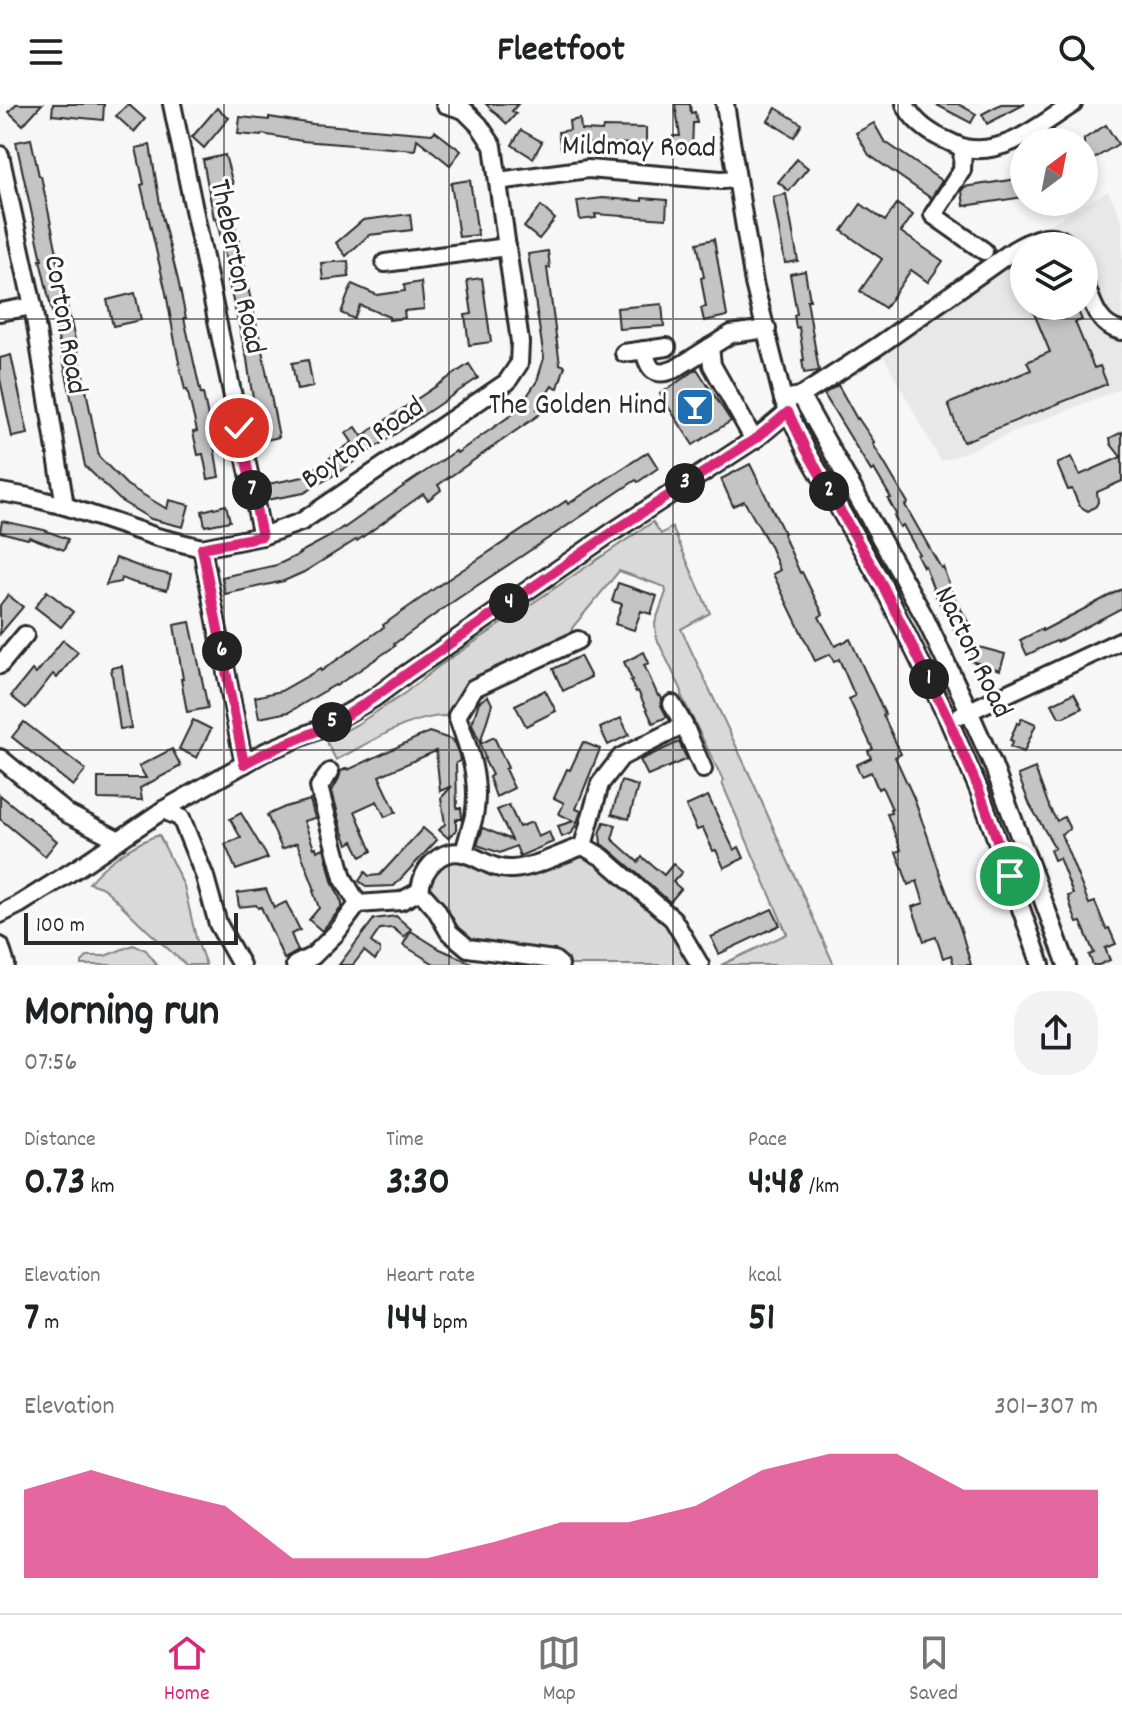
<!DOCTYPE html>
<html lang="en">
<head>
<meta charset="utf-8">
<style>
	body { margin:0; font-family:Dekko,sans-serif; background:#f2f2f2; color:#202124; height:100vh; display:flex; flex-direction:column; font-size:30px; white-space:nowrap }
	* { box-sizing:border-box; margin:0 }
	p { font-size:26px; color:#757577 }
	.icon { flex:none; width:44px; height:44px; fill:none; stroke:currentColor; stroke-width:2; stroke-linecap:round; stroke-linejoin:round }
	.map { position:relative; height:861px; overflow:hidden }
	.side { display:flex; flex-direction:column; background:#fff; flex:1 }
	.side>* { flex:none }
	.needle { width:52px; rotate:32deg }
	.controls { position:absolute; left:1010px; top:24px; display:grid; gap:16px }
	.controls a { display:grid; place-items:center; width:88px; height:88px; border-radius:50%; background:#fff; box-shadow:0 4px 12px #0003; font-size:40px }
	.scale { position:absolute; left:24px; bottom:20px; width:214px; box-sizing:border-box; padding-left:8px; border:4px solid #2b2b2b; border-top:0; font-size:22px; line-height:28px; white-space:nowrap; color:#2b2b2b; -webkit-text-stroke:6px #fff; paint-order:stroke }
	.pin { position:absolute; display:grid; place-items:center; width:68px; height:68px; color:#fff; margin:-34px; border:4px solid #fff; border-radius:50%; box-shadow:0 2px 8px #0007 }
	.km { position:absolute; width:40px; height:40px; margin:-20px; border-radius:50%; background:#222; color:#fff; font-size:22px; line-height:40px; text-align:center }
	.round { display:grid; place-items:center; flex:none; width:84px; height:84px; border-radius:32px; background:#f2f2f2 }
	.headline { display:flex; align-items:center; justify-content:space-between; height:136px; padding:0 24px }
	h1 { font-size:44px; font-weight:800; line-height:60px }
	.stats { display:grid; grid-template-columns:repeat(3,1fr); gap:12px; height:136px; padding:8px 24px }
	.stats div { display:grid; align-content:center }
	.stats b { font-size:40px; font-weight:800 }
	.stats small { font-size:22px; font-weight:400 }
	.stats p { font-size:22px }
	.chart { height:224px; padding:16px 24px }
	.chart p { display:flex; justify-content:space-between }
	.chart svg { width:100%; height:144px; margin-top:8px; fill:#db2777; opacity:.7 }
	header { display:flex; justify-content:space-between; align-items:center; height:104px; padding:0 24px; background:#fff; font-size:36px; font-weight:800 }
	.tab-bar { display:flex; justify-content:space-around; align-items:center; height:112px; border-top:2px solid #e0e0e0; background:#fff; font-size:22px; color:#757577 }
	.tab-bar a { display:grid; justify-items:center; gap:4px }
	.tab-bar .selected { color:#db2777 }
	.map>svg:first-child { display:block }
	.built { fill:#e8e8e8; fill-rule:evenodd }
	.green { fill:#d9d9d9; stroke:#828282; stroke-width:2 }
	.building { fill:#c4c4c4; stroke:#2b2b2b; stroke-width:2 }
	.lines { fill:none; stroke-linecap:round; stroke-linejoin:round }
	.minor-casing { stroke:#2b2b2b; stroke-width:22 }
	.minor { stroke:#fff; stroke-width:16 }
	.route-casing { stroke:#fff; stroke-width:16 }
	.route { stroke:#db2777; stroke-width:10 }
	.grid { fill:none; stroke:#2b2b2b; stroke-width:2; stroke-opacity:0.55 }
	.labels { text-anchor:middle; dominant-baseline:central; stroke-width:6; stroke-linejoin:round; paint-order:stroke }
	.street-label { font-size:30px; fill:#2b2b2b; stroke:#fff }
	.poi-label { font-size:30px; fill:#2b2b2b; stroke:#fff; text-anchor:end }
</style>
</head>
<body>
<header><svg class="icon" aria-label="menu" viewBox="0 0 24 24"><path d="M4 6h16M4 12h16M4 18h16"/></svg>Fleetfoot<svg class="icon" aria-label="search" viewBox="0 0 24 24"><circle cx="10" cy="10" r="6"/><path d="M15 15l6 6"/></svg></header>
<div class="map">
<svg width="1122" height="861" viewBox="0 0 1122 861">
	<rect width="100%" height="100%" fill="#f7f7f7"/>
	<filter id="ink" filterUnits="userSpaceOnUse"><feTurbulence type="fractalNoise" baseFrequency=".0125" numOctaves="2"/><feDisplacementMap in="SourceGraphic" scale="16" xChannelSelector="R" yChannelSelector="G"/><feConvolveMatrix kernelMatrix="1 2 1 2 8 2 1 2 1" color-interpolation-filters="sRGB"/></filter>
	<g filter="url(#ink)">
		<path class="built" d="M1108 87 1122 116V284L941 358 878 242 1005 146ZM1024 142H1084V202H1024Z"/>
		<g class="green">
			<path d="M653 418 661 430 672 423 710 509 681 525 753 678 834 861H721L787 830 722 679 723 676 681 591 682 587 656 533 655 519 666 488 665 483 619 467 572 524V528L492 565 472 579 450 612C411 610 370 639 336 656L326 637 356 621 401 592 439 562Z"/>
			<path d="M159 731 184 782 196 834 206 861H186L147 826 107 787 101 783 89 779C103 760 136 738 159 731Z"/>
			<path d="M583 742 673 815 700 861H560L468 844 421 776 449 749 492 763Z"/>
			<path d="M133 841 146 846 157 861H82V858L88 852H105Z"/>
		</g>
		<g class="building">
			<path d="M16 0H42L23 21 9 8Z"/>
			<path d="M53 0H104L103 16 52 11Z"/>
			<path d="M128 0 145 15 134 28 116 12Z"/>
			<path d="M486 0H518L512 7 516 10 507 20Z"/>
			<path d="M675 0H690L691 9 695 8 697 19H693L692 46 672 44 673 32H680Z"/>
			<path d="M935 0H958L976 10 971 19Z"/>
			<path d="M1001 0H1025L987 20 982 10Z"/>
			<path d="M217 4 229 14 204 44 192 33Z"/>
			<path d="M776 4 802 20 794 33 768 17Z"/>
			<path d="M240 13 269 16V13L313 20 432 30 435 27 461 47 450 61 417 35 415 46 302 37 262 30 261 32 238 30Z"/>
			<path d="M580 15 581 26 602 27 603 23 646 24V40L594 39 561 44 558 28 570 26 569 17Z"/>
			<path d="M874 19 884 37 942 77 931 94 869 51 856 29Z"/>
			<path d="M1106 21 1118 40 1084 61V35Z"/>
			<path d="M521 26 542 38 533 54 512 41Z"/>
			<path d="M31 35 39 72H41L57 149H55L83 270 99 353 127 381 167 405 169 396 189 401 183 423 151 415 121 397 85 362 66 269 44 173 40 156H42L16 38Z"/>
			<path d="M150 41 162 112 178 176 186 214H184L201 290 203 289 215 348 219 373 208 375 203 350 198 351 193 328 197 327 187 285 185 286 178 254 166 189 141 81 144 80 136 44Z"/>
			<path d="M225 51 233 80 225 81 240 142 245 165 244 166 260 236 279 333 262 337 251 283 247 255 228 176 230 175 223 143 216 114 214 115 203 56Z"/>
			<path d="M797 55 808 64 789 87 778 78Z"/>
			<path d="M1024 74V93L964 102 962 87 964 83Z"/>
			<path d="M470 76 478 131 459 133 451 79Z"/>
			<path d="M786 90 798 157 785 159 773 93Z"/>
			<path d="M603 94 642 97V94L667 96 666 115 595 110 596 114 580 116 577 97Z"/>
			<path d="M861 100 885 117 897 100 913 111 901 128 943 157 928 178 911 166 885 204 860 187 882 155 842 127Z"/>
			<path d="M541 102 555 115 539 135 524 123Z"/>
			<path d="M410 110 412 126 369 131 346 152 336 139 363 116Z"/>
			<path d="M714 135 727 212 704 217 701 204 706 203 701 174 704 173 697 139Z"/>
			<path d="M548 147 550 164H547L555 225 560 260 565 262 558 284 552 282 537 305 543 308 438 381 441 386 428 396 423 390 357 437 356 436 304 468 284 477 225 490 222 473 277 461 300 450 299 449 329 433 343 423 344 424 411 377 456 347 457 349 517 307 537 277 544 254 528 150Z"/>
			<path d="M348 157 349 173 323 176 321 159Z"/>
			<path d="M805 167 810 196H807L819 267 804 269 802 256H804L799 223 796 224 794 211 797 210 790 170Z"/>
			<path d="M482 174 491 238 469 241 465 211 472 210 467 176Z"/>
			<path d="M421 178 424 205 404 207 405 214 389 216V213L360 201 354 215 341 209 352 180 377 191 405 187 404 181Z"/>
			<path d="M135 189 141 216 113 222 107 196Z"/>
			<path d="M662 200 664 222 619 225 617 204Z"/>
			<path d="M1031 202H1076L1082 216 1075 218 1094 264 1100 262 1107 280 963 338 948 300 1031 266 1027 258 1050 248Z"/>
			<path d="M11 251 28 330 12 333 0 275V254Z"/>
			<path d="M308 256 313 283 297 286 292 259Z"/>
			<path d="M469 260 478 274 339 368 304 389 266 396 263 381 303 373 352 338 346 329 356 323 362 332Z"/>
			<path d="M697 265 731 317 693 341 660 290Z"/>
			<path d="M838 281 857 315 858 314 875 339 873 340 908 399 905 401 941 464 943 463 952 489 972 525 958 533 936 492 925 462 923 463 917 451 919 450 903 421 900 423 894 412 896 410 888 395 891 394 874 365 871 367 824 290Z"/>
			<path d="M1122 328V377L1097 388 1098 398 1096 402 1088 407 1084 405 1079 401 1072 385 1068 386 1057 360 1071 353 1080 371 1121 353 1111 340 1110 334Z"/>
			<path d="M648 348 658 364 638 378 636 376 457 495 394 540 395 542 336 582 335 581 289 608 259 614 255 593 281 587 320 565 321 567 384 523 383 521 441 480 566 397 568 400Z"/>
			<path d="M750 360 784 429 783 430 800 469 802 468 823 510 819 513 835 542 850 535 885 610 883 611 901 650 895 653 913 692 928 733 941 773 961 826 971 861H954L951 851 943 854 936 833 924 837 912 803 924 799 917 777 908 781 902 763 896 748 901 746 887 710 891 709 890 705H892L882 683 878 685 871 668 861 672 856 661 871 654 868 647 873 645 849 595 855 592 839 555 834 558 830 550 815 557 773 470 780 466 770 442 744 397 733 402 721 375Z"/>
			<path d="M226 401 230 417 205 422 202 407Z"/>
			<path d="M2 417 44 426 68 435 64 446 29 433 28 435 0 428Z"/>
			<path d="M116 454 149 466 171 471 167 486 135 479 121 474 120 478 106 481Z"/>
			<path d="M618 479 657 492 651 510 641 507 634 526 615 520 622 500 612 497Z"/>
			<path d="M1122 485V504L1057 538 1056 537 1027 551 1020 536 1042 525V527Z"/>
			<path d="M47 487 73 508 61 523 35 503Z"/>
			<path d="M8 491 23 503 0 530V501Z"/>
			<path d="M190 518 208 604 187 608 181 575H183L174 521Z"/>
			<path d="M63 536 78 548 57 574 53 570 26 604 11 592 32 566 36 570Z"/>
			<path d="M975 542 1005 550 1000 566 971 557Z"/>
			<path d="M644 548 649 559 644 561 658 592 660 591 662 595 661 601 667 613 653 619 638 587 636 588 630 577 632 576 624 558Z"/>
			<path d="M580 552 591 573 563 587 553 565Z"/>
			<path d="M122 562 131 624 120 625 111 564Z"/>
			<path d="M545 586 556 607 526 622 515 601Z"/>
			<path d="M1074 589 1082 604 1064 613H1059L1052 600Z"/>
			<path d="M488 592 492 600 480 639 472 620 479 598Z"/>
			<path d="M621 614 629 631 608 641 600 624Z"/>
			<path d="M1022 614 1036 620 1024 648 1010 643 1013 637 1010 636 1017 619 1019 620Z"/>
			<path d="M193 616 211 625 197 654 179 645Z"/>
			<path d="M24 618 86 666 73 682 12 633Z"/>
			<path d="M429 628 453 636 459 651 460 657 456 659 457 704H461L462 715H456V726L448 734 439 726 445 720 441 694 452 682 440 687 436 647 379 672 396 708 385 713 377 697 355 707 372 747 361 753 353 737 348 740 342 725 332 687 339 674 341 667 347 664 348 666Z"/>
			<path d="M494 633 508 664 505 665 514 684 496 693 489 673 492 671 484 655 485 654 480 640Z"/>
			<path d="M583 638 600 645 576 705 581 707 578 716 572 729 562 733 558 722 574 717 559 710 564 699 554 694 567 665 570 666Z"/>
			<path d="M679 638 687 655 648 672 640 656Z"/>
			<path d="M172 645 181 662 140 684 142 696 98 695V674H146L139 662Z"/>
			<path d="M1035 664 1050 705 1057 717 1064 713 1070 725 1061 730 1089 800 1095 798 1106 825 1109 824 1116 840 1105 844 1110 856 1099 861H1093L1089 851 1094 849 1081 818 1077 819 1072 806 1068 792 1073 790 1059 754 1054 756 1050 746 1055 744 1030 701 1018 671Z"/>
			<path d="M621 677 638 682 629 715 612 710Z"/>
			<path d="M0 691 57 737 45 752 0 715Z"/>
			<path d="M708 692 734 746 739 743 744 754 724 764 716 746 713 747 703 724 697 726 686 702Z"/>
			<path d="M310 696 315 714 304 717 314 744 316 743 317 747 324 744 332 777 342 799V803L322 827 309 816 319 804 313 787 315 786 297 739 282 745 267 711 285 703Z"/>
			<path d="M509 701 519 723 532 718 538 733 549 728 553 738 520 752 516 742 500 749 477 741 483 724 512 736 497 706Z"/>
			<path d="M241 709 268 754 236 766 225 740 241 734 230 715Z"/>
			<path d="M604 718 616 721 612 735 638 758 642 753 664 771 673 760 682 768 673 778 681 785 670 798 609 745 601 740 600 730Z"/>
			<path d="M423 724 437 736 394 782 367 783 359 777 365 768 369 772 380 771Z"/>
			<path d="M266 785 274 804 286 798 300 826 291 830 298 847 284 855 261 803 258 804 256 801 239 803 237 789Z"/>
			<path d="M772 805 780 821 719 850 711 833Z"/>
			<path d="M396 812 411 825 404 833 393 824 380 825 371 838 380 845V849L375 856 364 847 353 861H339L374 815Z"/>
			<path d="M411 827 440 845 476 861H436L403 841Z"/>
		</g>
		<g class="lines">
			<defs>
				<g id="minor">
					<path d="M172 0 262 432"/>
					<path d="M725 0 754 179 783 295 806 346 882 480 949 617 979 686 1041 861"/>
					<path d="M905 0C912 15 927 27 941 34 949 37 957 42 965 44 1006 52 1041 20 1073 0"/>
					<path d="M963 44 962 66 933 111 984 147"/>
					<path d="M0 51 33 202 65 402"/>
					<path d="M498 77 588 65 721 76 736 75"/>
					<path d="M385 159 507 143"/>
					<path d="M1084 177C1092 197 1097 222 1121 227"/>
					<path d="M0 208 33 202"/>
					<path d="M710 243 712 261 754 336"/>
					<path d="M644 246C649 265 653 274 675 265L731 230 767 225"/>
					<path d="M624 249 667 243"/>
					<path d="M801 292 878 242 1014 146C1031 136 1053 124 1069 142"/>
					<path d="M783 295 801 292 924 512 969 607 993 661 1067 861"/>
					<path d="M0 388 29 393 65 402 157 433 202 444 262 432 301 418 507 278 519 260 520 238 493 42 479 21 464 6 445 0"/>
					<path d="M202 444 244 660"/>
					<path d="M0 561 25 531"/>
					<path d="M672 600 684 621 703 665"/>
					<path d="M961 611 1122 536"/>
					<path d="M0 654 68 710 119 736"/>
					<path d="M330 668 319 683 343 774 358 800"/>
					<path d="M163 706 181 714 205 773 218 820 241 861"/>
					<path d="M583 742 600 680 621 653 684 621"/>
					<path d="M464 749C467 736 471 724 474 712 481 677 469 644 457 612L474 584 578 536"/>
					<path d="M0 810 20 800 79 763 163 706 265 648 318 626 374 594 406 570 611 429 758 333 788 308"/>
					<path d="M0 842 6 861"/>
					<path d="M295 861 313 852 337 828 358 800 401 797 420 787"/>
					<path d="M560 861 554 856 468 844 449 828 436 805 420 787C422 765 441 742 466 750 482 755 493 766 512 765 534 764 562 749 583 742L602 753 673 815 700 861"/>
				</g>
			</defs>
			<use href="#minor" class="minor-casing"/>
			<use href="#minor" class="minor"/>
		</g>
	</g>
	<g class="lines" filter="url(#ink)">
		<defs>
			<path id="route" d="M239 324 262 432 202 444 244 660C267 646 292 638 317 627 349 612 378 591 406 570L611 429 758 333 788 308 806 346 882 480 949 617 979 686 1010 772"/>
		</defs>
		<use href="#route" class="route-casing"/>
		<use href="#route" class="route"/>
	</g>
	<path class="grid" d="M224 0V861M449 0V861M673 0V861M898 0V861M0 215H1122M0 430H1122M0 646H1122"/>
	<defs>
		<symbol id="bar-square" viewBox="-11 -11 22 22"><rect x="-9" y="-9" width="18" height="18" rx="4" fill="#1f6fb2" stroke="#fff"/><path d="M-6-5H6L.8 .8V4.5H3.5V6h-7V4.5H-.8V.8Z" fill="#fff"/></symbol>
	</defs>
	<g fill-rule="evenodd">
		<use href="#bar-square" x="673" y="281" width="44" height="44"/>
	</g>
	<g class="labels">
		<g class="street-label">
			<text transform="translate(639 45) rotate(1)">Mildmay Road</text>
			<text transform="translate(235 163) rotate(78)">Theberton Road</text>
			<text transform="translate(63 221) rotate(80)">Corton Road</text>
			<text transform="translate(364 341) rotate(-34)">Boyton Road</text>
			<text transform="translate(971 549) rotate(64)">Nacton Road</text>
		</g>
		<g class="poi-label">
			<text x="667" y="303">The Golden Hind</text>
		</g>
	</g>
</svg>
<div class="controls">
<a><svg class="needle" viewBox="-14 -14 28 28"><path d="M0-13l5 13h-10z" fill="#e53935"/><path d="M0 13l5-13h-10z" fill="#757577"/></svg></a>
<a><svg class="icon" aria-label="layers" viewBox="0 0 24 24"><path d="M12 4l9 5-9 5-9-5zM3 14l9 5 9-5"/></svg></a>
</div>
<div class="scale">100 m</div>
<div class="pin" style="left:1010px;top:772px;background:#1e9e55"><svg class="icon" aria-label="arrive" viewBox="0 0 24 24"><path d="M6 21V4h12l-3 4 3 4H6"/></svg></div>
<div class="pin" style="left:239px;top:324px;background:#d93025"><svg class="icon" aria-label="check" viewBox="0 0 24 24"><path d="M5 12l5 5 9-10"/></svg></div>
<b class="km" style="left:929px;top:575px">1</b>
<b class="km" style="left:829px;top:387px">2</b>
<b class="km" style="left:685px;top:379px">3</b>
<b class="km" style="left:509px;top:499px">4</b>
<b class="km" style="left:332px;top:618px">5</b>
<b class="km" style="left:222px;top:547px">6</b>
<b class="km" style="left:252px;top:386px">7</b>
</div>
<section class="side">
<div class="headline"><div><h1>Morning run</h1><p>07:56</p></div><a class="round"><svg class="icon" aria-label="share" viewBox="0 0 24 24"><path d="M12 15V3M7 8l5-5 5 5M5 13v7h14v-7"/></svg></a></div>
<div class="stats">
<div><p>Distance</p><b>0.73<small> km</small></b></div>
<div><p>Time</p><b>3:30</b></div>
<div><p>Pace</p><b>4:48<small> /km</small></b></div>
</div>
<div class="stats">
<div><p>Elevation</p><b>7<small> m</small></b></div>
<div><p>Heart rate</p><b>144<small> bpm</small></b></div>
<div><p>kcal</p><b>51</b></div>
</div>
<div class="chart"><p><span>Elevation</span>301–307 m</p>
<svg viewBox="0 0 160 44" preserveAspectRatio="none"><path d="M0 44V17L10 11L20 17L30 22L40 38L50 38L60 38L70 33L80 27L90 27L100 22L110 11L120 6L130 6L140 17L150 17L160 17V44z"/></svg>
</div>
</section>
<nav class="tab-bar">
<a class="selected"><svg class="icon" aria-label="home" viewBox="0 0 24 24"><path d="M3 11l9-7 9 7M6 9v11h12V9"/></svg>Home</a>
<a><svg class="icon" aria-label="map" viewBox="0 0 24 24"><path d="M3 6l6-2 6 2 6-2v14l-6 2-6-2-6 2zM9 4v14M15 6v14"/></svg>Map</a>
<a><svg class="icon" aria-label="saved" viewBox="0 0 24 24"><path d="M7 4h10v16l-5-4-5 4z"/></svg>Saved</a>
</nav>
</body>
</html>
